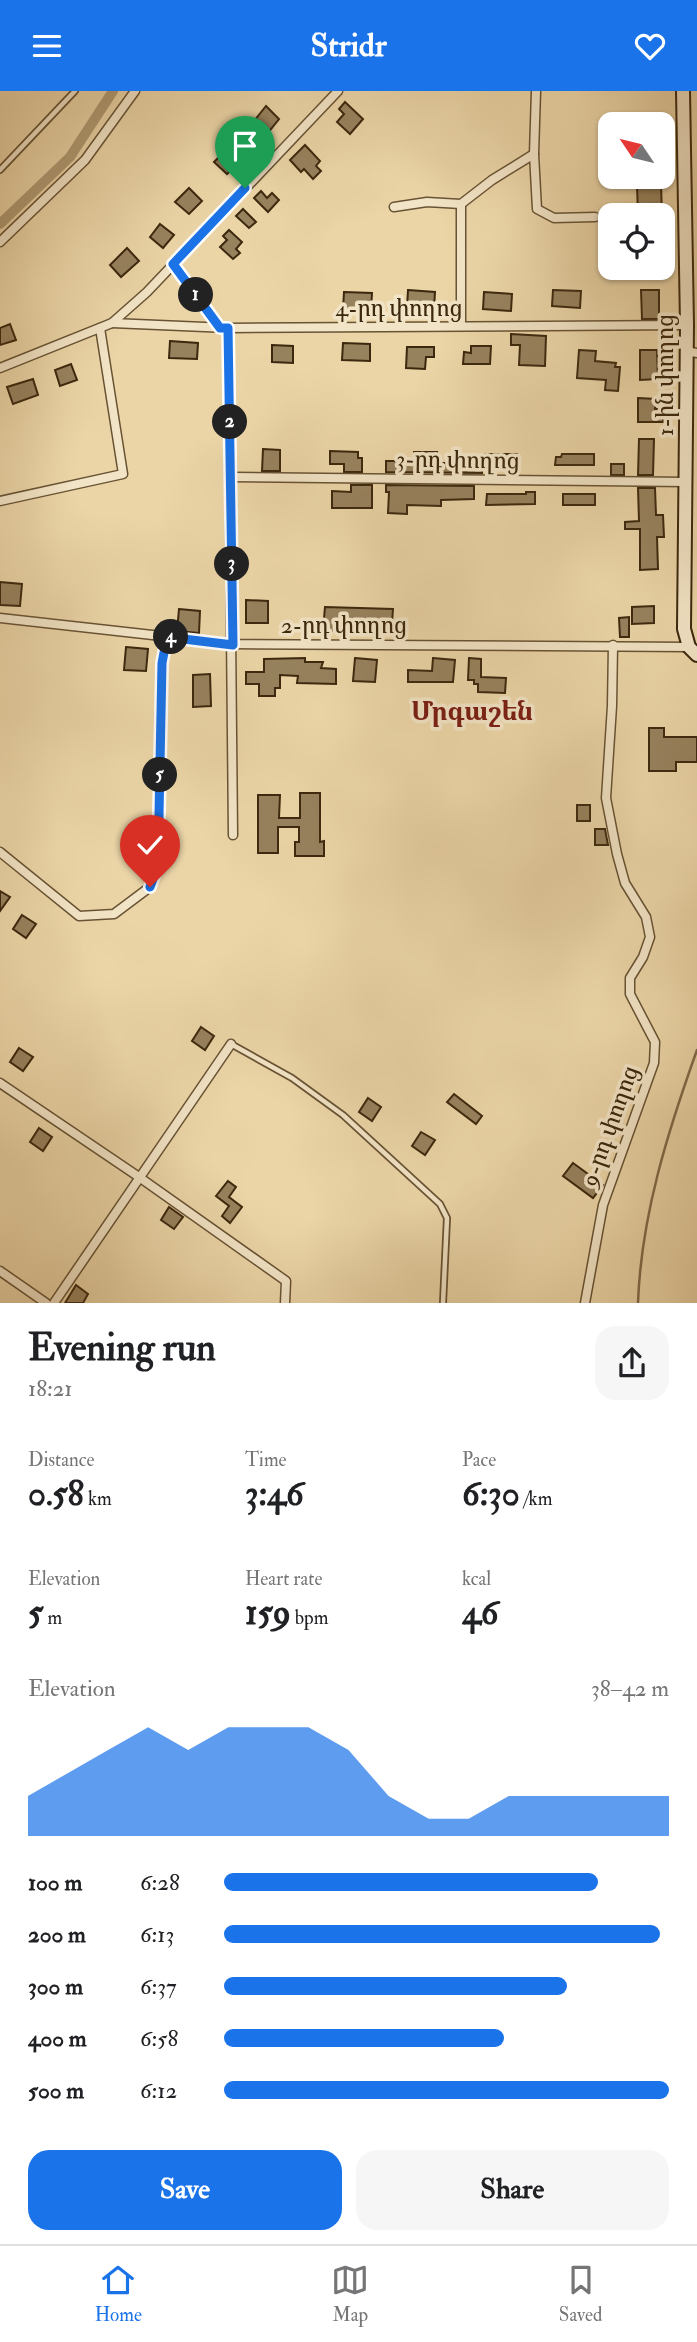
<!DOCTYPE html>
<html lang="en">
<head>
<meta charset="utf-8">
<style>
	body { margin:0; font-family:"IM FELL Double Pica","Noto Serif Armenian",serif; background:#f6f6f6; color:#202124; height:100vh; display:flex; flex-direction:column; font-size:26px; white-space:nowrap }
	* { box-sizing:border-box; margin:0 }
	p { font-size:23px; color:#757577 }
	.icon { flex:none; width:38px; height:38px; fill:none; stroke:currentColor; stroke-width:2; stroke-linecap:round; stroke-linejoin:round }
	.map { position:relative; height:1212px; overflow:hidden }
	.drawer { display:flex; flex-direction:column; background:#fff; flex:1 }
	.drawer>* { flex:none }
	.needle { width:46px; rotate:305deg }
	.buttons { position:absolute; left:598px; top:21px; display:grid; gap:14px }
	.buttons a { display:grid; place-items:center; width:77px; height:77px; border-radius:14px; background:#fff; box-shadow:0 2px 5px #0004; font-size:35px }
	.pin { position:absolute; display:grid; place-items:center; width:60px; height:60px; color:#fff; margin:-72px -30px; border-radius:50% 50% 50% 0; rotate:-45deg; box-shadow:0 0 7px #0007 }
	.pin .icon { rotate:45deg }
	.km { position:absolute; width:35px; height:35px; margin:-18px; border-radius:50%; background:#222; color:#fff; font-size:19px; line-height:35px; text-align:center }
	.round { display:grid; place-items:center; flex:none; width:74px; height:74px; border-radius:21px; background:#f6f6f6 }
	.head { display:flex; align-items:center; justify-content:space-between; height:119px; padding:0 28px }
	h1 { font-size:38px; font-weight:800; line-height:52px }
	.figures { display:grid; grid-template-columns:repeat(3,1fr); gap:10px; height:119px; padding:7px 28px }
	.figures div { display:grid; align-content:center }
	.figures b { font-size:35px; font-weight:800 }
	.figures small { font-size:19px; font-weight:400 }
	.figures p { font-size:19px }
	.chart { height:196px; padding:14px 28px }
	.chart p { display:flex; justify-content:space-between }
	.chart svg { width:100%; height:126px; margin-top:7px; fill:#1a73e8; opacity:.7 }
	.primary-button { display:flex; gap:14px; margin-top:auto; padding:14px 28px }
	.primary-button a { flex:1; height:80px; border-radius:21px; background:#1a73e8; color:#fff; font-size:28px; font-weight:800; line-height:80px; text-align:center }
	.primary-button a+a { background:#f6f6f6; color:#202124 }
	ul { padding:0 28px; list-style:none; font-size:23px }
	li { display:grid; grid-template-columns:112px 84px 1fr; align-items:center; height:52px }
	li i { height:18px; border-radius:9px; background:#1a73e8 }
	header { display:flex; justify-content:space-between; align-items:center; height:91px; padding:0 28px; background:#1a73e8; color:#fff; font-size:32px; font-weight:800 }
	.menu { display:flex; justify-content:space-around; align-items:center; height:98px; border-top:2px solid #e0e0e0; background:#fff; font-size:19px; color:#757577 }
	.menu a { display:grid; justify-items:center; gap:4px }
	.menu .current { color:#1a73e8 }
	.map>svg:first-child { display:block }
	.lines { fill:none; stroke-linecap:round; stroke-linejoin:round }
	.stream { stroke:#826c4b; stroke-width:2.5 }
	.canal { stroke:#b09a73; stroke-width:10 }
	.building { fill:#97825e; stroke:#3c280e; stroke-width:2 }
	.lane-casing { stroke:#685334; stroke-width:8 }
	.street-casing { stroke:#685334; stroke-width:11 }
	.secondary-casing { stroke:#3c280e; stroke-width:16 }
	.lane { stroke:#f2e4c6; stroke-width:4.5 }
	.street { stroke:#f2e4c6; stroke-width:8 }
	.secondary { stroke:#f2e4c6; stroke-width:12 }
	.route-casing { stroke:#fff; stroke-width:14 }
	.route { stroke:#1a73e8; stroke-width:9 }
	.labels { text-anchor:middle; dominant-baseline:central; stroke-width:7; stroke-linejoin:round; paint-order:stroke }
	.street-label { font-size:23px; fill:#3c280e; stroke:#f2e4c6 }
	.quarter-label { font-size:26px; font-weight:bold; fill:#7a1f14; stroke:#f2e4c6 }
</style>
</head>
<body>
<header><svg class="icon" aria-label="menu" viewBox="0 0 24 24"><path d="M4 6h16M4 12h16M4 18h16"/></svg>Stridr<svg class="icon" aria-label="heart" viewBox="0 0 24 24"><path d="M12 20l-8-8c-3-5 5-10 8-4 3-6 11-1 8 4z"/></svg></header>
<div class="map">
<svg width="697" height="1212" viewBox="0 0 697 1212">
	<rect width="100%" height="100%" fill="#ebd5a7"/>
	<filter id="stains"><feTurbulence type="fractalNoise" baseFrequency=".00286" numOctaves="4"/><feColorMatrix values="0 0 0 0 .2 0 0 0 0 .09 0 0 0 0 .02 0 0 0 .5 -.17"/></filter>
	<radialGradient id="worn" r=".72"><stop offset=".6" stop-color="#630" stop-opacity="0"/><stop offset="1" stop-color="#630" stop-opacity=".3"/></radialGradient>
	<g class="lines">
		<path class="stream" d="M638 1212C641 1125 668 1040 697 959"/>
		<path class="canal" d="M0 133 70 66 113 0"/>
	</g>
	<g class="building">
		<path d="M345 11 363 28 350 43 337 31 344 23 339 18Z"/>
		<path d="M266 15 279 28 267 43 254 30Z"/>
		<path d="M305 54 320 70 316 75 321 80 313 88 304 78 301 81 290 69Z"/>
		<path d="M228 57 241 69 227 83 214 71Z"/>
		<path d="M661 94 662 124H638L637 95Z"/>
		<path d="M189 97 202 110 189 123 175 111Z"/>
		<path d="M261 100 267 107 272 102 279 109 268 121 254 107Z"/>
		<path d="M243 118 256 131 249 137 236 125Z"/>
		<path d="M160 133 174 144 163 157 150 146Z"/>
		<path d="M229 139 242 151 236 158 240 162 233 168 220 156 227 149 223 145Z"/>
		<path d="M127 157 139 170 121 186 110 174Z"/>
		<path d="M408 199 435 201 434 218 407 216Z"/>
		<path d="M553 199 581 200 580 217 552 215Z"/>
		<path d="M641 199H659V228H642Z"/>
		<path d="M344 201 372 202 371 219 343 218Z"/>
		<path d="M484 201 512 203 511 220 483 218Z"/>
		<path d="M10 233 16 249 0 254V237Z"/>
		<path d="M511 243 546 245 545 275 519 274 520 254H511Z"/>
		<path d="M170 250 198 252 197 268 169 267Z"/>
		<path d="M343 252 370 253V270L342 269Z"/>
		<path d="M272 254 293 255V272L272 271Z"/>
		<path d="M471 255H491L490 273H463L464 261 471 262Z"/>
		<path d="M407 256H434V266H426L425 278 406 277Z"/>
		<path d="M579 259 596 260 595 270 616 272 615 276H620L618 300 605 299 606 289 577 287Z"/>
		<path d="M640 259H657L658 288 640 289Z"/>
		<path d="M71 273 77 289 60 295 55 279Z"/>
		<path d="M33 288 38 304 13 313 7 296Z"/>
		<path d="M638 307 656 308 655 318H664L663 331H638Z"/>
		<path d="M639 348H654L653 384H638Z"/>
		<path d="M263 358 280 359V380H262Z"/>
		<path d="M330 360 358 361V367H362V381H344V373H330Z"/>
		<path d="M414 361H437L436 372H482V382L386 381V370H414Z"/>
		<path d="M485 363H517V373L485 374Z"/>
		<path d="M562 363H594V374H555L556 366H561Z"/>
		<rect x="611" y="373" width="13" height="11"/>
		<path d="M351 394H372V417H332V400L351 401Z"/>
		<path d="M386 394 474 395V408L441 409V415L407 414V423L388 422 389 401H386Z"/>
		<path d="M638 397H655L656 424H663L664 446H657L658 478 640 479V438H625V431L639 430Z"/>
		<path d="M526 401H535V413L486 414 487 403H526Z"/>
		<rect x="563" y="403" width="32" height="11"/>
		<path d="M0 491 22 493 20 515 0 514Z"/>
		<path d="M246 509 268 510V532H246Z"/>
		<path d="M654 515V532L632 533V516Z"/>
		<path d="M325 516 393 518 392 532 346 530 345 541 323 539Z"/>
		<path d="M179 518 200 520 199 542 177 540Z"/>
		<path d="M629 526V546H620L619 527Z"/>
		<path d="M126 556 148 558 146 580 124 579Z"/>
		<path d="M305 567V571H323L321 577 336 578V593L297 592 298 585 280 584V597H275V605H259V593H246V581H264V568Z"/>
		<path d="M355 567 377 569 375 591 353 590Z"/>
		<path d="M433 567 455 569 453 591H408V579L432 580Z"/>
		<path d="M469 567 481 568V586L506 587 505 602 478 601V593H474V589H468Z"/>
		<path d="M210 583 211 615 193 616V584Z"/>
		<path d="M649 637H664V646H697V671H676V680H649Z"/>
		<path d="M300 702H320V751L324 750V765H295V751H299V736H278V762H258V704H280L279 727H300Z"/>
		<rect x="577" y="714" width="13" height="16"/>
		<path d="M595 738H605L608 754H595Z"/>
		<path d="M0 800 10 806 0 820Z"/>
		<path d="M22 824 36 833 26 847 13 838Z"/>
		<path d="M201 936 214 945 205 959 192 950Z"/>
		<path d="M19 957 33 966 23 980 10 971Z"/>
		<path d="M454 1003 482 1025 476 1033 447 1011Z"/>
		<path d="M368 1007 381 1016 372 1030 359 1021Z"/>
		<path d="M39 1037 52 1046 43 1060 30 1051Z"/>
		<path d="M421 1041 435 1049 425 1064 412 1055Z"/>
		<path d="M573 1072 603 1094 593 1107 563 1085Z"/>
		<path d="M228 1090 236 1096 229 1106 242 1116 230 1132 222 1125 229 1115 216 1105Z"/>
		<path d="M169 1116 183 1126 174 1138 161 1129Z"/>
		<path d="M76 1194 88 1203 83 1212H65Z"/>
	</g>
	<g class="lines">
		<defs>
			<g id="lane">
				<path d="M0 79 75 0"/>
				<path d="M231 953 292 987 343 1024 440 1113 447 1127 443 1212"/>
			</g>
			<g id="street">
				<path d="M534 63 537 118 554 127 595 126"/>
				<path d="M461 113V235"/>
				<path d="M394 116 427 111 461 113 492 89 534 63 536 0"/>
				<path d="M0 151 85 69 135 0"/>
				<path d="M173 173 221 237"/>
				<path d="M112 232 228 237 687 234"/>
				<path d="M228 237 233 744"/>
				<path d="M686 260 697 262"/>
				<path d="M0 277 112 232 147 201 338 0"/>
				<path d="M231 386 686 391"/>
				<path d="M0 410 123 383 100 237"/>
				<path d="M0 527 233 553 689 556"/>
				<path d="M0 761 79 825 114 823 150 796 158 774 162 572 167 546"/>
				<path d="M0 992 139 1086 286 1190 285 1212"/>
				<path d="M0 1180 46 1212"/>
				<path d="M54 1212 231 953"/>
				<path d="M585 1212 603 1114 654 972 655 951 630 903V887L643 866 650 846 646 826 625 792 617 763 606 707 612 615 613 554"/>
			</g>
			<path id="secondary" d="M683 0 687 234 684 538 689 556 697 564"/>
		</defs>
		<use href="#lane" class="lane-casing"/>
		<use href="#street" class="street-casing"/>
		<use href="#secondary" class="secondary-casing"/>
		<use href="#lane" class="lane"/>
		<use href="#street" class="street"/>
		<use href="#secondary" class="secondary"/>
	</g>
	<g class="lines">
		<defs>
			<path id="route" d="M150 796 158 774 162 572 167 546 233 554 228 237H220L173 173 245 97"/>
		</defs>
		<use href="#route" class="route-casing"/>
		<use href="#route" class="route"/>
	</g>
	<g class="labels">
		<g class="street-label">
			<text x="399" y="217">4-րդ փողոց</text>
			<text transform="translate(665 284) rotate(-90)">1-ին փողոց</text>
			<text transform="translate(458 369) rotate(1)">3-րդ փողոց</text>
			<text x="344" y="534">2-րդ փողոց</text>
			<text transform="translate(610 1035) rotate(-70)">9-րդ փողոց</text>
		</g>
		<g class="quarter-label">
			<text x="472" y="621">Մրգաշեն</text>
		</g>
	</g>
	<rect width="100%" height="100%" filter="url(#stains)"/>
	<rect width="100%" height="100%" fill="url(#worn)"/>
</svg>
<div class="buttons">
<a><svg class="needle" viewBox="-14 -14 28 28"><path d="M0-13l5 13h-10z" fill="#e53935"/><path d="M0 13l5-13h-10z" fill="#757577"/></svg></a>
<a><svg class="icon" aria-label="locate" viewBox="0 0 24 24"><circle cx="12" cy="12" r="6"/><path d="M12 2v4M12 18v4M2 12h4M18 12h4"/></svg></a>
</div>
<div class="pin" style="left:245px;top:97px;background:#1e9e55"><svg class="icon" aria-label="arrive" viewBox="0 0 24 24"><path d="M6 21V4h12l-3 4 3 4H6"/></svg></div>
<div class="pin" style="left:150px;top:796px;background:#d93025"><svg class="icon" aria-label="check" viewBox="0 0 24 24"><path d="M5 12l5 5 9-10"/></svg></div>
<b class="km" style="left:196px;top:204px">1</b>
<b class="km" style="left:230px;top:331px">2</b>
<b class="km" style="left:232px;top:473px">3</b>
<b class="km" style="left:171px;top:546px">4</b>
<b class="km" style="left:160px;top:684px">5</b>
</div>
<section class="drawer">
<div class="head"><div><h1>Evening run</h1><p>18:21</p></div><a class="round"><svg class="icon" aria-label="share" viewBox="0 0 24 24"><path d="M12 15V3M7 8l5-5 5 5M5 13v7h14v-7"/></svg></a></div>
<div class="figures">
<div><p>Distance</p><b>0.58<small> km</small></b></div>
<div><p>Time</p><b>3:46</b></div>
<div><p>Pace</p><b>6:30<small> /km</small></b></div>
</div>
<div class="figures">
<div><p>Elevation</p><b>5<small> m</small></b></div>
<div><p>Heart rate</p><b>159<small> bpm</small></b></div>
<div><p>kcal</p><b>46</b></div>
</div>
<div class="chart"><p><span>Elevation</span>38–42 m</p>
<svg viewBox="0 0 160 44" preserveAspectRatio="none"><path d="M0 44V30L10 22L20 14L30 6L40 14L50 6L60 6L70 6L80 14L90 30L100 38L110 38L120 30L130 30L140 30L150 30L160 30V44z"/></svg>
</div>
<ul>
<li><b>100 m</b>6:28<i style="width:84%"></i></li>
<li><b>200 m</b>6:13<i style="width:98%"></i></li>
<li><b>300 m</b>6:37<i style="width:77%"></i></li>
<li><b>400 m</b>6:58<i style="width:63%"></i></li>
<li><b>500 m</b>6:12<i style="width:100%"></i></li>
</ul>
<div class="primary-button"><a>Save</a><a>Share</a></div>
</section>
<nav class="menu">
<a class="current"><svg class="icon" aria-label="home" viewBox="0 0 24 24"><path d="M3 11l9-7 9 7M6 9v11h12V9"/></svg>Home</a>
<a><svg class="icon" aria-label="map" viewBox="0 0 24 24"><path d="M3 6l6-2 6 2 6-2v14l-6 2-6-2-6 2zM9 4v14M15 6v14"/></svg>Map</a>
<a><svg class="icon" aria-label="saved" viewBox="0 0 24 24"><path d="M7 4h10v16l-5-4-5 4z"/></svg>Saved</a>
</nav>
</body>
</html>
